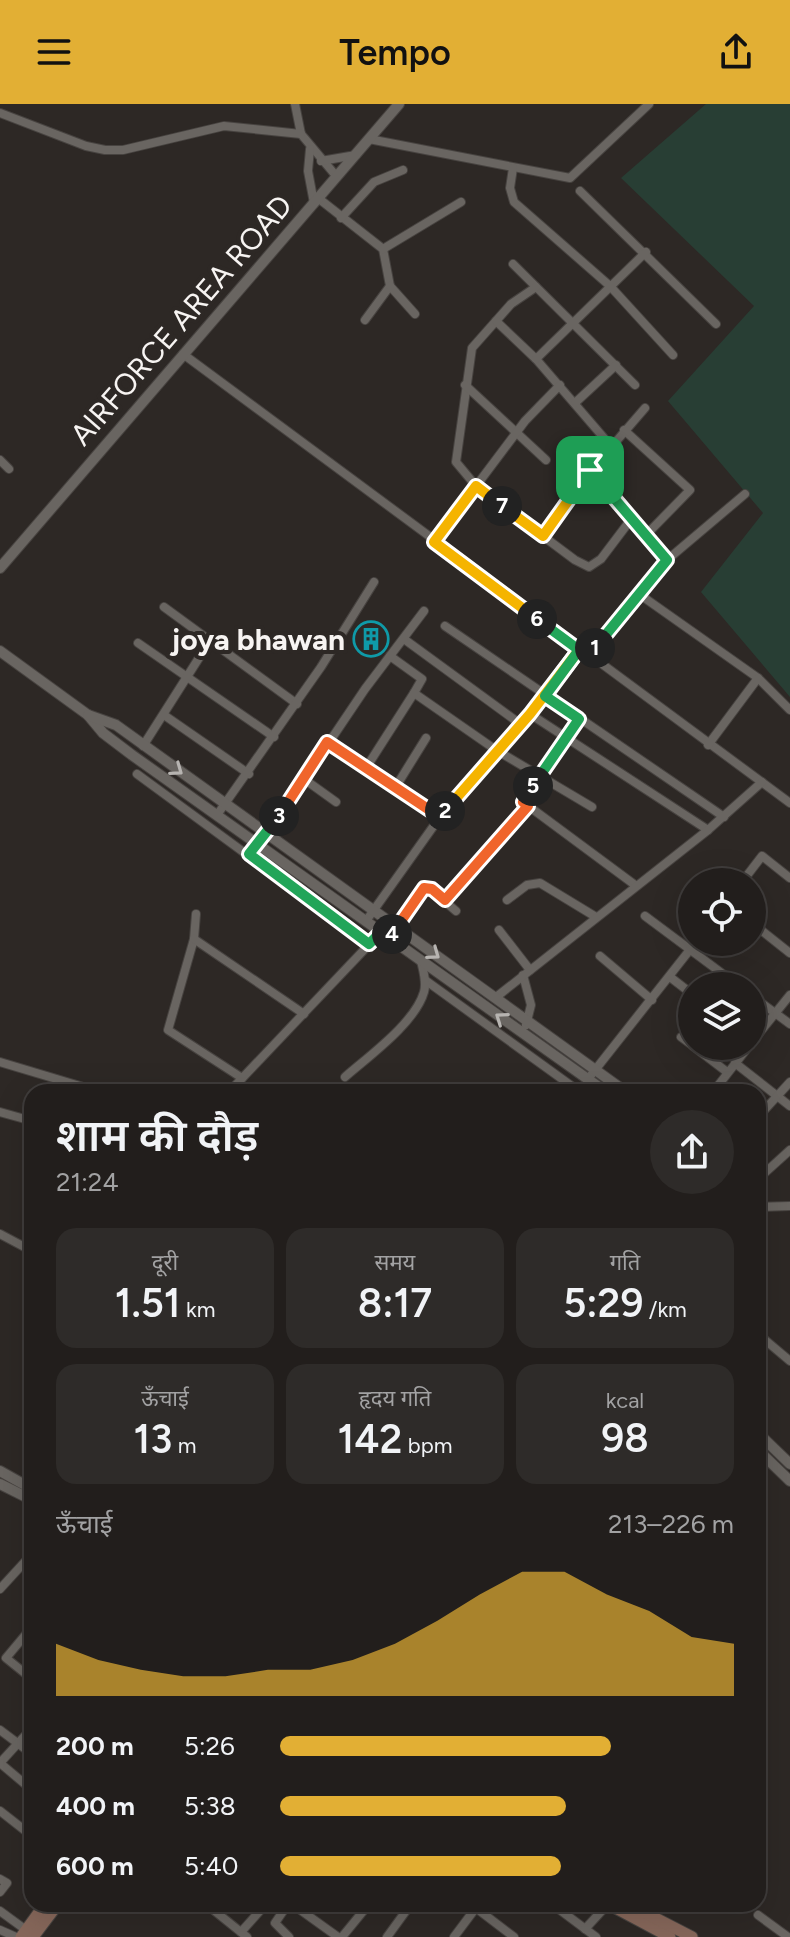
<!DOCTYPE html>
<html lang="hi">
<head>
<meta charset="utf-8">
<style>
	body { margin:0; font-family:Figtree,"Noto Sans Devanagari",sans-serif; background:#2e2b29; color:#f1f3f6; height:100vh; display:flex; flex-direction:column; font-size:30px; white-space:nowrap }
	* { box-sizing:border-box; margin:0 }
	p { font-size:26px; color:#a2a2a3 }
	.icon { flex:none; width:44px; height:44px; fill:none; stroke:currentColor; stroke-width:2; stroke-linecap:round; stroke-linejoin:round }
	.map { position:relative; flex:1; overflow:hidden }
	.side { position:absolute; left:24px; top:980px; width:742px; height:828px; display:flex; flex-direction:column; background:#221e1c; border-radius:24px; box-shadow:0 8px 32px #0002,0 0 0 2px #3f3c3b }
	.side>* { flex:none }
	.controls { position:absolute; left:678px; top:764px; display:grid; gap:16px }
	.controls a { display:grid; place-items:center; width:88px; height:88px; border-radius:50%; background:#221e1c; box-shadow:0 8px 32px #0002,0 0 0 2px #3f3c3b; font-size:40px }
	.pin { position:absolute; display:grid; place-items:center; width:68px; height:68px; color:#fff; margin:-34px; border-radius:16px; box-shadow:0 4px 12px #0006 }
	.km { position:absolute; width:40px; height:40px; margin:-20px; border-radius:50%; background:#222; color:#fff; font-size:22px; line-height:40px; text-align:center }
	.round { display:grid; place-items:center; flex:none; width:84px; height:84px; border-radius:42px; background:#2e2b29 }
	.headline { display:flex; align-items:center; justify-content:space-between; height:136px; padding:0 32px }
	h1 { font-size:44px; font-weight:600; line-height:60px }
	.figures { display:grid; grid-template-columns:repeat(3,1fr); gap:12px; height:136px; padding:8px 32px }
	.figures div { display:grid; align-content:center; border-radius:20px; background:#2e2b29; text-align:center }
	.figures b { font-size:40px; font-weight:600 }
	.figures small { font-size:22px; font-weight:400 }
	.figures p { font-size:22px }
	.chart { height:224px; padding:16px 32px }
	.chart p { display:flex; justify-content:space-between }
	.chart svg { width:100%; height:144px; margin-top:8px; fill:#e2af34; opacity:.7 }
	ul { padding:0 32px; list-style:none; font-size:26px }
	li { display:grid; grid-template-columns:128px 96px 1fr; align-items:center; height:60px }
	li i { height:20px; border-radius:10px; background:#e2af34 }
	header { display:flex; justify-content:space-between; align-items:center; height:104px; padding:0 32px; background:#e2af34; color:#111; font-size:36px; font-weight:600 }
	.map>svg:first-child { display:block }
	.green { fill:#283e34 }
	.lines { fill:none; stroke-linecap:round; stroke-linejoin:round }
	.minor-casing { stroke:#474340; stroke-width:10 }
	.tertiary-casing { stroke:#474340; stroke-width:12 }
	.secondary-casing { stroke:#474340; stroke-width:13 }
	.minor { stroke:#696561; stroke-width:8 }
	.tertiary { stroke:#696561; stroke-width:10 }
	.secondary { stroke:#86675a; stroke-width:11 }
	.oneway { stroke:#b7b4b1 }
	.split-1-casing { stroke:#fff; stroke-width:16 }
	.split-2-casing { stroke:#fff; stroke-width:16 }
	.split-3-casing { stroke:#fff; stroke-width:16 }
	.split-4-casing { stroke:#fff; stroke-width:16 }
	.split-5-casing { stroke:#fff; stroke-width:16 }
	.split-6-casing { stroke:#fff; stroke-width:16 }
	.split-7-casing { stroke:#fff; stroke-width:16 }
	.split-8-casing { stroke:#fff; stroke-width:16 }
	.split-1 { stroke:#22a559; stroke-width:10 }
	.split-2 { stroke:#f5b400; stroke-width:10 }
	.split-3 { stroke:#f0652b; stroke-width:10 }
	.split-4 { stroke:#22a559; stroke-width:10 }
	.split-5 { stroke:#f0652b; stroke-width:10 }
	.split-6 { stroke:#22a559; stroke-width:10 }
	.split-7 { stroke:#f5b400; stroke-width:10 }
	.split-8 { stroke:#f5b400; stroke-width:10 }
	.labels { text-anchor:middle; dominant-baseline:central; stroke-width:8; stroke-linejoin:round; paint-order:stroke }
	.street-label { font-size:30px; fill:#f7f4f2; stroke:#2d2825 }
	.poi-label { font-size:30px; font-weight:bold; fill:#f7f4f2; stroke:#2d2825; text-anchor:end }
</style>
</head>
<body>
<header><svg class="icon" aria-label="menu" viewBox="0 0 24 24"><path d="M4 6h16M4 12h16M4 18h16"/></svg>Tempo<svg class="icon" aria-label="share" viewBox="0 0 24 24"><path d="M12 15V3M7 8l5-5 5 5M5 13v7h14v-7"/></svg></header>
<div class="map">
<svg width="790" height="1833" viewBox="0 0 790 1833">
	<rect width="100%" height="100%" fill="#2d2825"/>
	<path class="green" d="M706 0H790V593L701 488 763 409 668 297 754 202 621 74Z"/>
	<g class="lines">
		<defs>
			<g id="minor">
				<path d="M295 0 301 30 337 73"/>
				<path d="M0 9 86 42 105 46H123L224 22 301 30"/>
				<path d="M369 35 570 74 649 0"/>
				<path d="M310 45 308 67 314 99"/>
				<path d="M321 57 356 51"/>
				<path d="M513 64 510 84 514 98 610 182 673 251"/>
				<path d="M580 87 716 220"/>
				<path d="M318 94 383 145 390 182 365 216"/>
				<path d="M341 114 374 78 403 66"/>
				<path d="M383 145 461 98"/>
				<path d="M513 160 635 281"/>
				<path d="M390 182 415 210"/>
				<path d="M536 183 511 200 472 244 456 358 476 382 575 456 589 463 601 455 632 414"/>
				<path d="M496 217 536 255 604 334"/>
				<path d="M183 250 790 699"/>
				<path d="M536 255 646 148"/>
				<path d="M465 281 546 356"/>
				<path d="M576 298 616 261"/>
				<path d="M624 326 690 386 647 430"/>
				<path d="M0 356 9 365"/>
				<path d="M590 366 667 456"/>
				<path d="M543 432 576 384 645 304"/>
				<path d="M434 438 525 317 560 281"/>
				<path d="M639 490 758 574 790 606"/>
				<path d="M164 503 297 600"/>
				<path d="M445 522 724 713"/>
				<path d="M404 535 519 619"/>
				<path d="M138 539 274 633"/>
				<path d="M390 552 422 575 414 589"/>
				<path d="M588 553 667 456 745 390"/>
				<path d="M530 610 708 726"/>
				<path d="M164 611 249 670"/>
				<path d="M579 615 523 698 635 781"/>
				<path d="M327 638 440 713"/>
				<path d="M708 641 758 574"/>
				<path d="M143 642 211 535"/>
				<path d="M366 664 414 589 496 646 592 703"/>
				<path d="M137 670 369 840"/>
				<path d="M304 675 336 698"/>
				<path d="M395 684 426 634"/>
				<path d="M217 711 321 563 374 478"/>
				<path d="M260 741 365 585 424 507"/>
				<path d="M742 778 762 752 790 774"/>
				<path d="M445 796 528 702"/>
				<path d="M507 796 527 781 540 779 596 813"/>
				<path d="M196 810 194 835 168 926 242 974"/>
				<path d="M645 812 739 882"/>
				<path d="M366 817 440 713 530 610 579 546"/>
				<path d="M752 819 790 849"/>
				<path d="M394 826 428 783 456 807"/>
				<path d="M499 826 530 866"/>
				<path d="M194 835 304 910"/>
				<path d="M600 852 652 896"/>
				<path d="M523 871 531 901 526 921"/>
				<path d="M670 873 692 890"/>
				<path d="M425 876 580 988"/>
				<path d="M752 892 790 920"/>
				<path d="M495 894 708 726 762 678"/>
				<path d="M681 933 692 941"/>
				<path d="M752 938 790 891"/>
				<path d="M693 942 727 968"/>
				<path d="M0 958 100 988"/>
				<path d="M735 959 790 1002"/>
				<path d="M345 973C369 952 415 919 424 888 427 878 423 866 421 857"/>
				<path d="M588 975 696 838"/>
				<path d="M229 988 381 828"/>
				<path d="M713 988 749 942"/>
				<path d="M0 1008 32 1017"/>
				<path d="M758 1013 790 978"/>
				<path d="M758 1075 790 1046"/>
				<path d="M758 1103 790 1102"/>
				<path d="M0 1130 32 1147"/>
				<path d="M758 1230 790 1257"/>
				<path d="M0 1485 32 1450"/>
				<path d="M32 1523 6 1554 32 1575"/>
				<path d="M0 1626 32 1650"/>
				<path d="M0 1659 32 1624"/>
				<path d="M0 1659 32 1686"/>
				<path d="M0 1707 32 1732"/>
				<path d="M0 1775 7 1779 0 1788"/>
				<path d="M206 1800 247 1833"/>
				<path d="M288 1800 275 1819 289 1833"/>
				<path d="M292 1800 338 1833"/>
				<path d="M552 1800 596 1833"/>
				<path d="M476 1804 514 1833"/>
				<path d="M0 1807 26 1826"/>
				<path d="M758 1811 788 1833"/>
				<path d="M585 1825 608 1800"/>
				<path d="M0 1826 16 1833"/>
				<path d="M241 1828 266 1800"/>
				<path d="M342 1833 369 1800"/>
				<path d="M387 1833 411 1800"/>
				<path d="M454 1833 478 1801"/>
			</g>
			<g id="tertiary">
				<path d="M0 464 399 0"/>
				<path d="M0 547 88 611 103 629 132 651 606 988"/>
				<path d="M88 611 116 621 626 988"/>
				<path d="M758 1101V1131"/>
				<path d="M758 1329 790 1360"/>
				<path d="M758 1346 790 1377"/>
				<path d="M0 1367 32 1385"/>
				<path d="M0 1380 32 1396"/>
			</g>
			<g id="secondary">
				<path d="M608 1800 670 1833"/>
				<path d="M628 1800 692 1833"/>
				<path d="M21 1833 45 1800"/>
				<path d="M33 1833 58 1800"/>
			</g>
		</defs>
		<use href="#minor" class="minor-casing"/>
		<use href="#tertiary" class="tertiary-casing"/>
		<use href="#secondary" class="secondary-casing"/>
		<use href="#minor" class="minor"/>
		<use href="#tertiary" class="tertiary"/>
		<use href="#secondary" class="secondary"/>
	</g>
	<defs><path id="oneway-chevron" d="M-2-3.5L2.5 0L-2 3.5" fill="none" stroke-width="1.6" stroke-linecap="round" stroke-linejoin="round" transform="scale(2)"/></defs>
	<g class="oneway">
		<use href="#oneway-chevron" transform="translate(177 666) rotate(36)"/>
		<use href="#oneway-chevron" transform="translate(434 850) rotate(36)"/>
		<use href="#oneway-chevron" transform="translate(501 914) rotate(-145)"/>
	</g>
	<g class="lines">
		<defs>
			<path id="split-1" d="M590 366 667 456 595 544"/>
			<path id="split-2" d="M445 707 530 610 579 546 588 553 595 544"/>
			<path id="split-3" d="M279 712 327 638 440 713 445 707"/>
			<path id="split-4" d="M279 712 249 750 369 840 381 828 390 834 392 830"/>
			<path id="split-5" d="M392 830 424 784 432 785 445 796 528 702 523 698 533 682"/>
			<path id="split-6" d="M533 682 579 615 545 592 579 546 537 515"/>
			<path id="split-7" d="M502 402 476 382 434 438 537 515"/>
			<path id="split-8" d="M502 402 543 432 590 366"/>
		</defs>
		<use href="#split-1" class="split-1-casing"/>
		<use href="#split-2" class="split-2-casing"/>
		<use href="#split-3" class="split-3-casing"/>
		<use href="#split-4" class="split-4-casing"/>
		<use href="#split-5" class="split-5-casing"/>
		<use href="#split-6" class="split-6-casing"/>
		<use href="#split-7" class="split-7-casing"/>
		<use href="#split-8" class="split-8-casing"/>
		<use href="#split-1" class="split-1"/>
		<use href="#split-2" class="split-2"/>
		<use href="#split-3" class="split-3"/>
		<use href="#split-4" class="split-4"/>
		<use href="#split-5" class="split-5"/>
		<use href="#split-6" class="split-6"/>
		<use href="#split-7" class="split-7"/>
		<use href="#split-8" class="split-8"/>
	</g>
	<defs>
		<symbol id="building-ring" viewBox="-11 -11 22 22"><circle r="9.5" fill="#2d2825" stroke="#0f9aa8" stroke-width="1.5"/><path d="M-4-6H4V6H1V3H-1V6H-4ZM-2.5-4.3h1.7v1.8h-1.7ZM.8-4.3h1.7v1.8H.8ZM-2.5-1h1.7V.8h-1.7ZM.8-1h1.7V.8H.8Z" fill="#0f9aa8"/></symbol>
	</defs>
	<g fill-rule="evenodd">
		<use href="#building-ring" x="351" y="515" width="40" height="40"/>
	</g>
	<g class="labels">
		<g class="street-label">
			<text transform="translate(181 216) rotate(-49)">AIRFORCE AREA ROAD</text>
		</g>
		<g class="poi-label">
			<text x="345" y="535">joya bhawan</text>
		</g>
	</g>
</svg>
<div class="controls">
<a><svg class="icon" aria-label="locate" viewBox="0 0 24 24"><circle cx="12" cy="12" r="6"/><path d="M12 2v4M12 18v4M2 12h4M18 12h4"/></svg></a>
<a><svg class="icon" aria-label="layers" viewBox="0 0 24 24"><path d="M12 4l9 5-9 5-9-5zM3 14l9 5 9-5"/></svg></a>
</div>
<div class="pin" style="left:590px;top:366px;background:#1e9e55"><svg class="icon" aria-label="arrive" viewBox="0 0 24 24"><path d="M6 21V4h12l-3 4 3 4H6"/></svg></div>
<b class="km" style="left:595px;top:544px">1</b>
<b class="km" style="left:445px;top:707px">2</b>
<b class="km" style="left:279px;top:712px">3</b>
<b class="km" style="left:392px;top:830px">4</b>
<b class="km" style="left:533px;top:682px">5</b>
<b class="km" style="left:537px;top:515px">6</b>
<b class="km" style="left:502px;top:402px">7</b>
<section class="side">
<div class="headline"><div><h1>शाम की दौड़</h1><p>21:24</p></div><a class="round"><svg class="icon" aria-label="share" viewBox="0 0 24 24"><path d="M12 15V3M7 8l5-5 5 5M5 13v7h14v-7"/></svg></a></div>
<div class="figures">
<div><p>दूरी</p><b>1.51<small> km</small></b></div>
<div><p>समय</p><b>8:17</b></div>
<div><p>गति</p><b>5:29<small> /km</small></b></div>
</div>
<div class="figures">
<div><p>ऊँचाई</p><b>13<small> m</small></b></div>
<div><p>हृदय गति</p><b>142<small> bpm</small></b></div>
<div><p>kcal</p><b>98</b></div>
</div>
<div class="chart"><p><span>ऊँचाई</span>213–226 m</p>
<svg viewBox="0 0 160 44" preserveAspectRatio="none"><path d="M0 44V28L10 33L20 36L30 38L40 38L50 36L60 36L70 33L80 28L90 21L100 13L110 6L120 6L130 13L140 18L150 26L160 28V44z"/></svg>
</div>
<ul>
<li><b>200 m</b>5:26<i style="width:73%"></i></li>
<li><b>400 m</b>5:38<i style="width:63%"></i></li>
<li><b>600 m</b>5:40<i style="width:62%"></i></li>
</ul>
</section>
</div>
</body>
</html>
